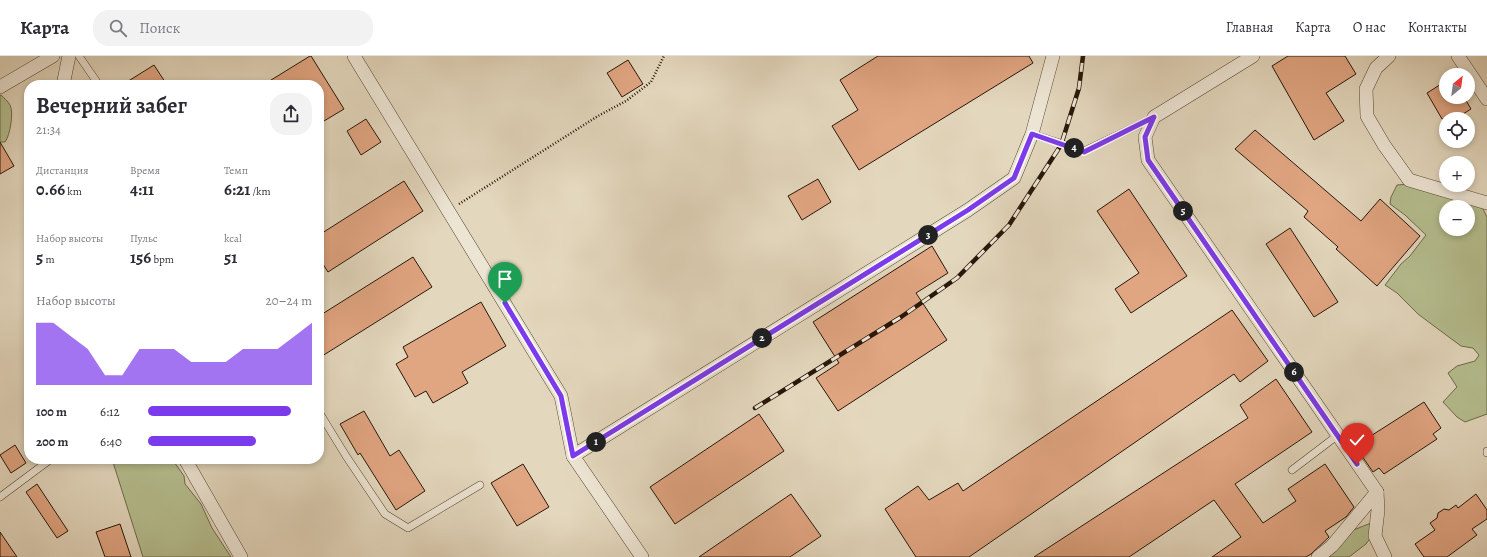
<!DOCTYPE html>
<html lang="ru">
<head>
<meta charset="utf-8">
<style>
	body { margin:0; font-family:Alegreya,serif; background:#f2f2f3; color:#2b2b33; height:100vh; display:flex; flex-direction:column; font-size:15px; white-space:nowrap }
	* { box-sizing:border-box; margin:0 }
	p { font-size:13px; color:#7c7c81 }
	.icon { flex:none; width:22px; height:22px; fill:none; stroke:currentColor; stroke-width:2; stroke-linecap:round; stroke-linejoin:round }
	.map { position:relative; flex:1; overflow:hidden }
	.details { position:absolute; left:24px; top:24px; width:300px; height:384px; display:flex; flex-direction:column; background:#fff; border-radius:16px; box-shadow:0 2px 6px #0003 }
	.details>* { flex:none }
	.needle { width:26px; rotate:29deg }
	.controls { position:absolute; left:1439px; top:12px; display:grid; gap:8px }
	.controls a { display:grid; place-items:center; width:36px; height:36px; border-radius:50%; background:#fff; box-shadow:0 2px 6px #0003; font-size:20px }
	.pin { position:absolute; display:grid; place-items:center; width:34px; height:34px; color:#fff; margin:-41px -17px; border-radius:50% 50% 50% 0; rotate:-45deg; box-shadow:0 0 4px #0007 }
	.pin .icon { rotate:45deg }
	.km { position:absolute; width:20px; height:20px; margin:-10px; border-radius:50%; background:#222; color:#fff; font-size:11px; line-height:20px; text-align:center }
	.round { display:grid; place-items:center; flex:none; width:42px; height:42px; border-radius:16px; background:#f2f2f3 }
	.head { display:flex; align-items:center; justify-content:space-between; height:68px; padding:0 12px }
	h1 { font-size:22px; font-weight:700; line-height:30px }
	.figures { display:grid; grid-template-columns:repeat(3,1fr); gap:6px; height:68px; padding:4px 12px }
	.figures div { display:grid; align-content:center }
	.figures b { font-size:17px; font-weight:700 }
	.figures small { font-size:11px; font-weight:400 }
	.figures p { font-size:11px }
	.chart { height:112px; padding:8px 12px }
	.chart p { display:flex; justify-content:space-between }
	.chart svg { width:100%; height:72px; margin-top:4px; fill:#7c3aed; opacity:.7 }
	ul { padding:0 12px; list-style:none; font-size:13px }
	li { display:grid; grid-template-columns:64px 48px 1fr; align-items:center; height:30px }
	li i { height:10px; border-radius:5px; background:#7c3aed }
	header { display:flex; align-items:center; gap:24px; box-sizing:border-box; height:56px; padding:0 20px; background:#fff; border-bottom:1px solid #e1e1e2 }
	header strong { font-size:19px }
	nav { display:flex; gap:22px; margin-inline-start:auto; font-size:14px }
	.search { width:280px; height:36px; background:#f2f2f3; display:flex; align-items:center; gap:10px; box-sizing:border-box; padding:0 14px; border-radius:16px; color:#7c7c81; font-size:15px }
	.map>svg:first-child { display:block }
	.green { fill:#b5be8f; stroke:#6e6a4c; fill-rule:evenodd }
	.building { fill:#e0a581; stroke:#28170a }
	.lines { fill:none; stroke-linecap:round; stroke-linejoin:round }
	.lane-casing { stroke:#574737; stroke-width:8 }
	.street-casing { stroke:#574737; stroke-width:14 }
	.path { stroke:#28170a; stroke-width:2.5; stroke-dasharray:1 2; stroke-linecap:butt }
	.lane { stroke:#ede5d4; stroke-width:7 }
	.street { stroke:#ede5d4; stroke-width:13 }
	.rail-casing { stroke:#28170a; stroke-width:4.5 }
	.rail { stroke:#ede5d4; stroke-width:3; stroke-dasharray:9; stroke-linecap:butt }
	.route-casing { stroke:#fff; stroke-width:8 }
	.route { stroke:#7c3aed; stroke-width:5 }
</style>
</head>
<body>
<header>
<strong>Карта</strong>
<div class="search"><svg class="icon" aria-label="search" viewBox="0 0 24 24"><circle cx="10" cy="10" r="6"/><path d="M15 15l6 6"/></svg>Поиск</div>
<nav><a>Главная</a><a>Карта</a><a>О нас</a><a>Контакты</a></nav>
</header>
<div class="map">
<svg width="1487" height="501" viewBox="0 0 1487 501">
	<rect width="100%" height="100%" fill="#e3d7bd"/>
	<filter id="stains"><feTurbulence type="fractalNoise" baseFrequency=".005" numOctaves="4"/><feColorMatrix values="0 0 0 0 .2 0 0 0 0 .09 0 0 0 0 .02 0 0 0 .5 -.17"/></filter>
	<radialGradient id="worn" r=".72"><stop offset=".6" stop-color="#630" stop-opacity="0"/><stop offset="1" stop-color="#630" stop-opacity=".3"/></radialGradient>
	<g class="green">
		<path d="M0 39H1C4 42 8 45 10 49 14 56 10 80 5 86H0Z"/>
		<path d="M1410 128 1474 145 1483 153 1487 161V358L1465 366 1457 361 1443 346 1457 331 1448 317 1457 310 1475 305 1479 299 1473 292 1461 290 1434 270 1418 258 1397 237 1385 229 1401 208 1410 200 1426 179 1405 159 1390 148 1391 141 1397 129ZM1446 151H1468V173H1446Z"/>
		<path d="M112 403H172L184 420 185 428 201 448 212 472 231 501H143Z"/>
		<path d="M1371 467 1372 480 1366 488 1349 501H1325L1351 475Z"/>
	</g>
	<g class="building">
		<path d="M310 0H311L344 53 319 68V29H263Z"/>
		<path d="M878 0H1029L1033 7 859 114 832 70 858 54 840 24Z"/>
		<path d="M1288 0H1345L1356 18 1326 37 1344 65 1314 84 1272 10Z"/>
		<path d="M628 4 643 28 622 41 607 17Z"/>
		<path d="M154 9 167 29H122Z"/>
		<path d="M1446 25V41H1464L1471 53 1455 63H1442L1427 37Z"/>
		<path d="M366 63 381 86 361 99 347 75Z"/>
		<path d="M1255 74 1361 165 1380 143 1420 180 1377 230 1336 193 1338 191 1304 161 1308 155 1235 93Z"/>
		<path d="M0 86 14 110 0 118Z"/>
		<path d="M818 123 831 146 802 164 788 140Z"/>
		<path d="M404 125 423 155 328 216 319 202V179Z"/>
		<path d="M1129 133 1187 220 1131 257 1115 233 1139 217 1097 155Z"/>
		<path d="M1290 172 1338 246 1314 261 1266 188Z"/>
		<path d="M932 190 948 217 916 237 947 284 838 355 816 322 839 307 813 266Z"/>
		<path d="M413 201 432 231 319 302V260Z"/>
		<path d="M481 246 506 290 462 316 468 327 433 347 426 335 415 341 396 308 408 301 403 291Z"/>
		<path d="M1232 254 1268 305 1240 326 1234 318 969 501H916L885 453 918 430 929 444 958 427 963 435Z"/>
		<path d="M1276 323 1312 376 1235 428 1263 467 1296 445 1288 433 1325 408 1354 451 1346 461 1325 475 1329 481 1311 498 1306 501H1212L1241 481 1214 444 1129 501H1034L1248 362 1240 349Z"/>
		<path d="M1424 346 1441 372 1433 378 1437 383 1384 418 1379 412 1373 416 1355 390Z"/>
		<path d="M364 355 390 400 399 394 425 435 396 454 360 397 358 399 340 368Z"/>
		<path d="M759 358 784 395 675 468 650 431Z"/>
		<path d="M15 389 26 407 11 417 0 399Z"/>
		<path d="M523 408 549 451 517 470 491 427Z"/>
		<path d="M37 428 68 475 57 482 26 436Z"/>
		<path d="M791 438 821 480 790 501H699Z"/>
		<path d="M1476 438 1487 454V463L1472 473 1477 479 1447 501H1424L1415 488 1435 474 1430 467 1437 462 1438 457 1444 453 1449 454 1456 449 1458 452Z"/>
		<path d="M120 468 131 501H105L96 476Z"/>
		<path d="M0 476 17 501H0Z"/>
	</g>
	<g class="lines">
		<defs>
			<g id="lane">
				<path d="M79 0 99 29"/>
				<path d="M1032 78 1084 95 1153 62"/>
				<path d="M319 356 346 400 385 458 408 472 480 429"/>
				<path d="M1487 395V397"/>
				<path d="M1292 414 1338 379"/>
				<path d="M0 441 51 403"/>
			</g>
			<g id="street">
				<path d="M354 0 561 340 573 400 642 501"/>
				<path d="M1253 0 1154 61 1145 81 1148 104 1377 436 1332 490 1318 501"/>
				<path d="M1389 0 1376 12 1366 33 1367 60 1384 89 1409 124 1487 147"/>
				<path d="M1458 0 1487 43"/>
				<path d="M63 29 69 0"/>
				<path d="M0 31 53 0"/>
				<path d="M573 400 968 154 1014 122 1032 78 1053 0"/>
				<path d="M185 403 241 501"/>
				<path d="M1377 436 1378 454 1375 480 1385 501"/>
			</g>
		</defs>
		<use href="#lane" class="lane-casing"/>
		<use href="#street" class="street-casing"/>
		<path class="path" d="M459 148 598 60 626 45 651 26 664 0"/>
		<use href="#lane" class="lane"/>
		<use href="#street" class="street"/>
		<defs>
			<path id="rail" d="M755 352 901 261 957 222 1009 169 1061 89 1079 32 1083 0"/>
		</defs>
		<use href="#rail" class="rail-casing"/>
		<use href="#rail" class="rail"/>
	</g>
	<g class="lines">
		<defs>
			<path id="route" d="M505 247 561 340 573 400 968 154 1014 122 1032 78 1084 96 1154 61 1145 81 1148 104 1357 408"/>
		</defs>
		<use href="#route" class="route-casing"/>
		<use href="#route" class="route"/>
	</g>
	<rect width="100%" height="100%" filter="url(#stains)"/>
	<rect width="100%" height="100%" fill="url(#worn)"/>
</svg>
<div class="controls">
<a><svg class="needle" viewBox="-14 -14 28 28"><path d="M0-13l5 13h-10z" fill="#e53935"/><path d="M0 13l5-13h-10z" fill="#7c7c81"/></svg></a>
<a><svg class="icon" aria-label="locate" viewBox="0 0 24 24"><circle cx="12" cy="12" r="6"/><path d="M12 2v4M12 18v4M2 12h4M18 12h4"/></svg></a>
<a>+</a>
<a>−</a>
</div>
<div class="pin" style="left:505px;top:247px;background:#1e9e55"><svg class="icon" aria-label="arrive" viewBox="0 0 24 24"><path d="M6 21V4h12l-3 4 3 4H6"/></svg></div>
<div class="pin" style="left:1357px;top:408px;background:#d93025"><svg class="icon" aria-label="check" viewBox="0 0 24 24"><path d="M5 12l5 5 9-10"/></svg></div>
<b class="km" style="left:596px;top:386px">1</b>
<b class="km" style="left:762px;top:282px">2</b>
<b class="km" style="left:928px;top:179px">3</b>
<b class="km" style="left:1074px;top:92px">4</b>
<b class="km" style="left:1183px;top:155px">5</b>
<b class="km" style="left:1294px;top:316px">6</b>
<section class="details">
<div class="head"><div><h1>Вечерний забег</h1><p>21:34</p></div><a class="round"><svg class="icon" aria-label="share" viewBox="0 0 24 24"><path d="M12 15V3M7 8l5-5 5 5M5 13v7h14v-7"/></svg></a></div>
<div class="figures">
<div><p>Дистанция</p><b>0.66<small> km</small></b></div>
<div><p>Время</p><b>4:11</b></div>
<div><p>Темп</p><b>6:21<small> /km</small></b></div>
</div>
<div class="figures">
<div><p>Набор высоты</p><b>5<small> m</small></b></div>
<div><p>Пульс</p><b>156<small> bpm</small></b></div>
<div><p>kcal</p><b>51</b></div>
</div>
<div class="chart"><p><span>Набор высоты</span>20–24 m</p>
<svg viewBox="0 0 160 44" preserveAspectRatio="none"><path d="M0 44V6L10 6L20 14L30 22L40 38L50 38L60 22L70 22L80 22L90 30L100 30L110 30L120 22L130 22L140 22L150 14L160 6V44z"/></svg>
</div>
<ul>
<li><b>100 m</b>6:12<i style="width:87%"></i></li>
<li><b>200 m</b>6:40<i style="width:66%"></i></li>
</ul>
</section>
</div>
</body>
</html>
